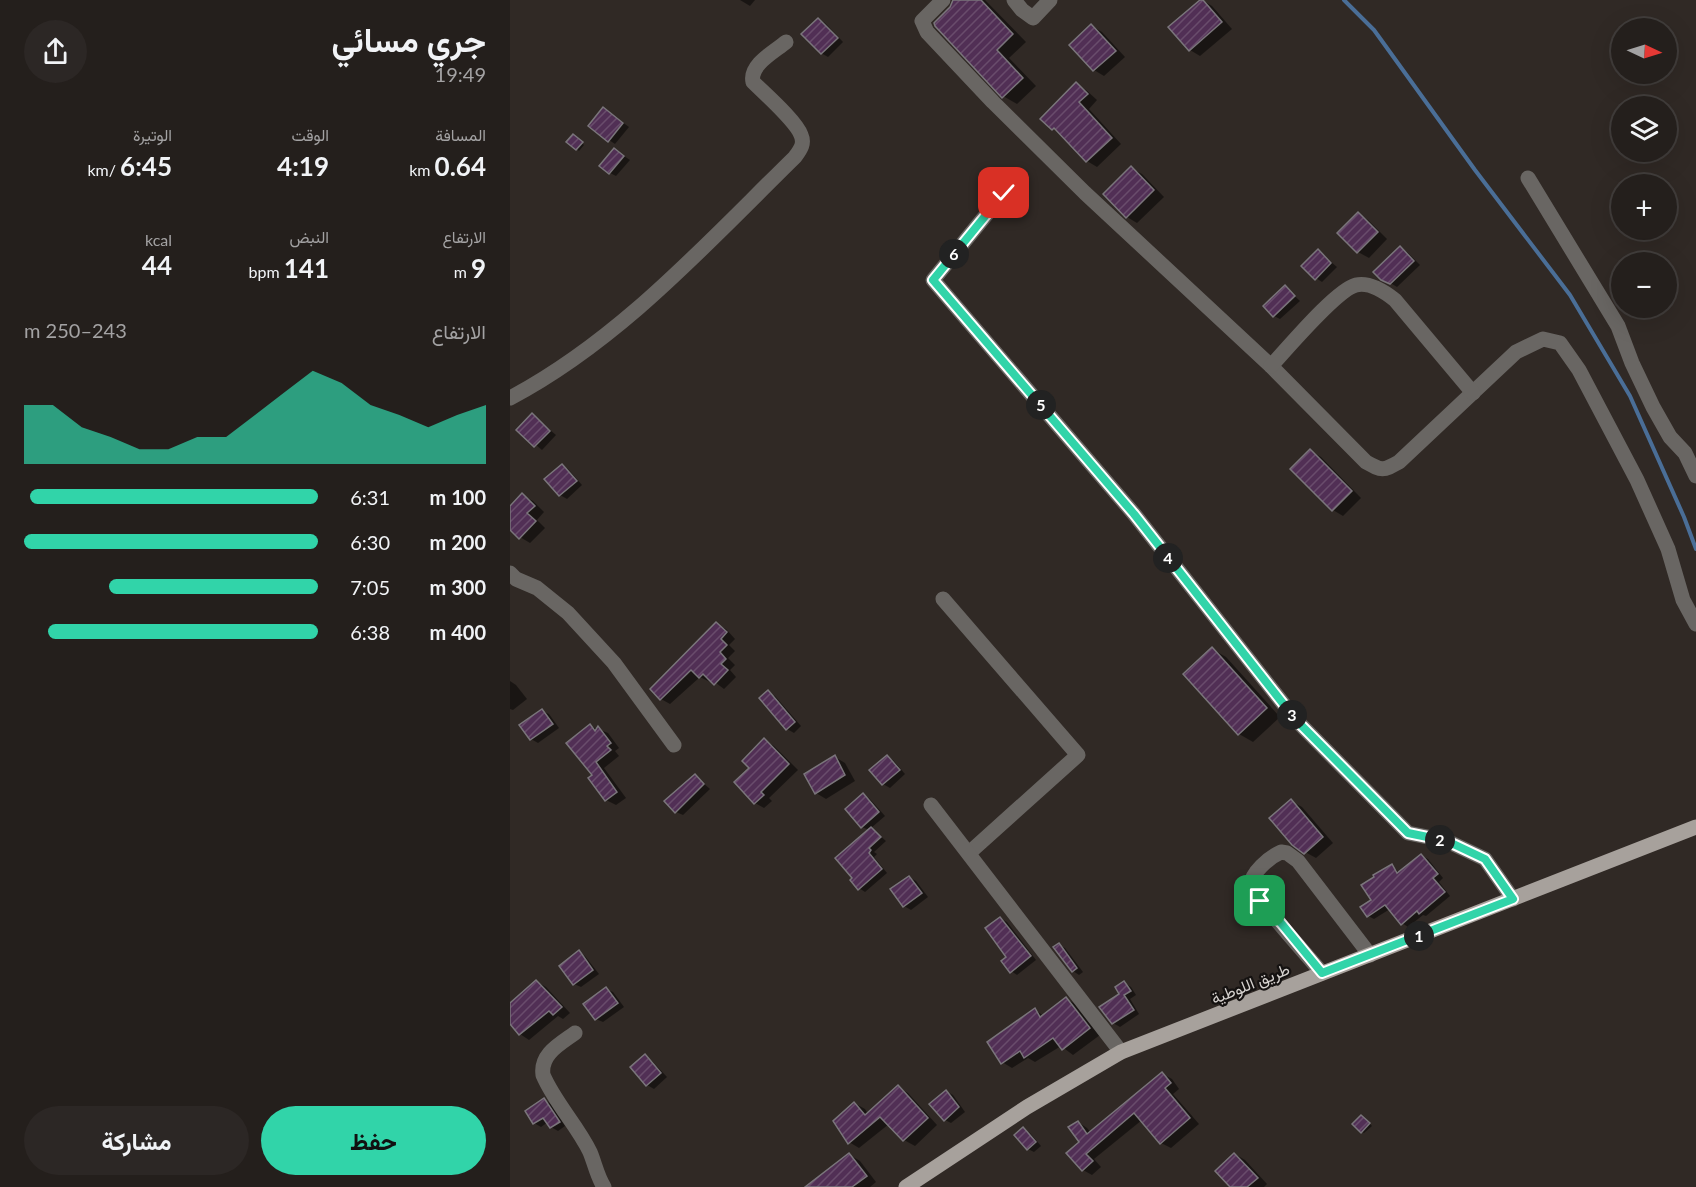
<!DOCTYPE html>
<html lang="ar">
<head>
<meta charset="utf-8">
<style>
	body { margin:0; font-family:Lato,Vazirmatn,sans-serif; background:#2c2725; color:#f1f3f6; direction:rtl; height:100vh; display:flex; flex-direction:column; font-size:22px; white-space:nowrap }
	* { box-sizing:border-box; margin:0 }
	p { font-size:20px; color:#a3a2a3 }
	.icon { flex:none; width:33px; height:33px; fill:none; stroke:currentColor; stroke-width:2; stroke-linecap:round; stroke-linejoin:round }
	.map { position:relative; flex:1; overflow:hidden; direction:ltr }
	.side { display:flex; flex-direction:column; background:#241f1c; width:510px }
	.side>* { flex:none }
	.needle { width:39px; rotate:94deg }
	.fabs { position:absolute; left:1101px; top:18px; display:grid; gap:12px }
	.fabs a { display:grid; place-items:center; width:66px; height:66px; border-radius:50%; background:#241f1c; box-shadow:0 6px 24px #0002,0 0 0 2px #413d3b; font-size:30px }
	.pin { position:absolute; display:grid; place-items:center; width:51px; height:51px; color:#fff; margin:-26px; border-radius:12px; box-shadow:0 3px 9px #0006 }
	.km { position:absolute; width:30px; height:30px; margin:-15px; border-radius:50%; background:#222; color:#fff; font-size:16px; line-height:30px; text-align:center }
	.round { display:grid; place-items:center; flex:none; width:63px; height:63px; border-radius:32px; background:#2c2725 }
	.head { display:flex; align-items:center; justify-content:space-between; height:102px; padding:0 24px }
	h1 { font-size:33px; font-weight:700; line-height:45px }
	.figures { display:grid; grid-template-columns:repeat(3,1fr); gap:9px; height:102px; padding:6px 24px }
	.figures div { display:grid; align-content:center }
	.figures b { font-size:26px; font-weight:700 }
	.figures small { font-size:16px; font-weight:400 }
	.figures p { font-size:16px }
	.chart { height:168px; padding:12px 24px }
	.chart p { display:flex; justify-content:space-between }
	.chart svg { width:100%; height:108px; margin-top:6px; fill:#31d4a9; opacity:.7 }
	.action { display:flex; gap:12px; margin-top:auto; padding:12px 24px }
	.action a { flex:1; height:69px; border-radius:36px; background:#31d4a9; color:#111; font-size:24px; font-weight:700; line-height:69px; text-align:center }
	.action a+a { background:#2c2725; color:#f1f3f6 }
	ul { padding:0 24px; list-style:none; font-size:20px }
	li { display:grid; grid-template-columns:96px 72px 1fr; align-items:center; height:45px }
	li i { height:15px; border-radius:8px; background:#31d4a9 }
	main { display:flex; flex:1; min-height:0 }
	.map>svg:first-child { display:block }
	.shadow { fill:#0007 }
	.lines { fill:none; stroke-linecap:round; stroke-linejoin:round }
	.stream { stroke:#4a6e97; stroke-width:4 }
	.building { fill:url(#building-hatch); stroke:#7a757b; stroke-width:1.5 }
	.minor { stroke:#696663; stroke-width:15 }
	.major { stroke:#a7a19c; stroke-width:15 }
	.route-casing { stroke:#fff; stroke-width:12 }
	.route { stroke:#31d4a9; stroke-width:8 }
	.labels { text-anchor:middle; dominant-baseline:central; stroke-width:4.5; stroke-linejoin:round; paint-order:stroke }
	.street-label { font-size:16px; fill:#d5d1ce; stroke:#151211 }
</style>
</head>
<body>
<main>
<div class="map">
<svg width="1186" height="1187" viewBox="0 0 1186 1187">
	<defs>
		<pattern id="building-hatch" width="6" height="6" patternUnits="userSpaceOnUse" patternTransform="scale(1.5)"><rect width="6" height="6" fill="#512f55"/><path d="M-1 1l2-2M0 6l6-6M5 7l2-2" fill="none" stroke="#694c6c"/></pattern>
	</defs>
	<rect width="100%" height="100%" fill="#302925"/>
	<g class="shadow">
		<path d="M230 0H245L240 6Z"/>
		<path d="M447 0H475L516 42 499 58 526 86 507 104 493 96Z"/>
		<path d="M692 0 702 6 722 29 690 56 680 50Z"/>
		<path d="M309 19 315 23 333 42 318 57 311 53Z"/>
		<path d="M582 26 592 32 615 57 594 76 584 70 561 45Z"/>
		<path d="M566 84 576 90 587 100 579 109 611 144 587 167 577 161 551 134 532 119Z"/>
		<path d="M100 113 119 127 105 144 99 140Z"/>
		<path d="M66 138 74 145 69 151 67 149Z"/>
		<path d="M105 150 120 160 106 176 100 173Z"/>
		<path d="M621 168 632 174 654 197 627 223 617 217Z"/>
		<path d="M848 214 858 220 877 239 859 258 848 252Z"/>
		<path d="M890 248 897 252 910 265 887 287 872 278Z"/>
		<path d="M808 251 827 267 812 282 806 278Z"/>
		<path d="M775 287 790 301 770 319 764 316Z"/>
		<path d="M22 415 46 435 32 450 8 430Z"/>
		<path d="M801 451 811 457 851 498 833 516 823 510Z"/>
		<path d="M52 466 58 469 72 485 57 499 50 495 36 479Z"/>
		<path d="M12 495 23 501 34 512 27 520 35 528 20 543 10 537 0 528V508Z"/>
		<path d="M206 624 216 629 225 639 219 645 225 651 218 658 225 665 220 670 226 677 214 689 202 680 200 682 190 677 160 704 151 699Z"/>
		<path d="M702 649 716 657 770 717 743 742 729 734Z"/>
		<path d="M0 681 6 685 17 699 3 710 0 709Z"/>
		<path d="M258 692 265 696 291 726 284 733 277 729Z"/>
		<path d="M32 711 39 714 49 728 28 743 21 739Z"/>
		<path d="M80 726 98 733 109 748 105 751 109 756 94 768 116 798 106 805 96 800 84 775Z"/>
		<path d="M255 740 264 746 288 770 259 798 262 801 254 808 245 803 242 768Z"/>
		<path d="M325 757 335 763 345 781 316 799 306 793Z"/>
		<path d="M377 757 383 760 395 774 380 788 373 784Z"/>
		<path d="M185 776 200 789 173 815 166 812Z"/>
		<path d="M353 795 359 798 375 816 361 828 376 841 364 852 367 854 364 857 377 873 355 892 349 888 359 830 352 827Z"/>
		<path d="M781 801 792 807 823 843 806 858 795 852Z"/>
		<path d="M912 856 918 859 933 878 929 882 940 896 916 916 913 915 898 927 892 923 880 909 864 919 858 916 863 901 882 866 890 873Z"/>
		<path d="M399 877 406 881 418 897 401 910 394 906Z"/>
		<path d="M490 918 497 922 526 960 507 975 501 971Z"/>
		<path d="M549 945 555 948 573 972 569 975 563 971Z"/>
		<path d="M69 952 75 956 89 974 71 987 64 984Z"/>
		<path d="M26 981 36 987 60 1013 53 1019 48 1016 19 1040 10 1034 0 1022V1004Z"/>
		<path d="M614 983 621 987 626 995 620 999 629 1014 610 1027 603 1023Z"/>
		<path d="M96 989 103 992 114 1007 93 1022 86 1019Z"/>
		<path d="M557 999 567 1005 590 1035 563 1055 551 1046 525 1062 518 1058 502 1068 492 1062 525 1010 534 1016Z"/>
		<path d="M135 1056 141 1060 157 1077 144 1089 137 1085 122 1067Z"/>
		<path d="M653 1074 662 1079 669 1089 663 1094 689 1124 661 1148 651 1143 632 1120 584 1159 591 1167 582 1175 573 1170 568 1122 577 1128 581 1133Z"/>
		<path d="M388 1087 398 1093 427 1125 405 1146 394 1140 379 1124 349 1148 339 1142 344 1103 355 1109 358 1114Z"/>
		<path d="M436 1091 443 1095 455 1112 441 1123 435 1120Z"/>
		<path d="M34 1100 41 1104 55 1126 48 1131 41 1127 38 1122 31 1127 24 1123 17 1111Z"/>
		<path d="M854 1118 862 1126 854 1133 852 1132Z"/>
		<path d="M513 1129 520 1133 531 1146 524 1152 518 1149Z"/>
		<path d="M725 1154 735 1160 757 1184 754 1187H723Z"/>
		<path d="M340 1155 350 1161 366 1182 360 1187H297Z"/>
	</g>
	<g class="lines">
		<path class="stream" d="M834 0 864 30 965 170 1060 295 1120 396 1174 517 1186 549"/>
	</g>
	<g class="building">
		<path d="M443 0H471L503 34 487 50 513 78 492 98 425 26 424 23 440 7Z"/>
		<path d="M690 0H693L712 22 679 51 658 27Z"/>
		<path d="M308 18 328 38 311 54 291 34Z"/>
		<path d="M581 24 606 51 583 71 559 45Z"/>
		<path d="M566 82 578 94 569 102 602 138 576 162 544 128 542 130 530 119Z"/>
		<path d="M93 107 113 123 98 142 78 126Z"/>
		<path d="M63 134 73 142 66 150 56 142Z"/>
		<path d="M104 148 114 156 99 174 89 166Z"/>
		<path d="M621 166 644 190 616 218 593 194Z"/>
		<path d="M848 212 868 232 847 253 827 233Z"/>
		<path d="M890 246 904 261 880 284 871 280 863 272Z"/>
		<path d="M808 249 821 263 805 280 791 266Z"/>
		<path d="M775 285 785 296 763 317 753 306Z"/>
		<path d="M22 413 40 431 24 447 6 430Z"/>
		<path d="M800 449 842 491 822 511 780 469Z"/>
		<path d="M52 464 67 481 49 496 34 479Z"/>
		<path d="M12 493 25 506 17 513 26 521 9 539 0 530V506Z"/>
		<path d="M206 622 217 632 211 639 217 645 210 652 216 659 211 664 218 670 204 685 193 674 189 678 181 670 150 700 140 689Z"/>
		<path d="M702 647 757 708 728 735 673 674Z"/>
		<path d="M258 690 285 722 276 730 249 698Z"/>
		<path d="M32 709 43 724 20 740 9 725Z"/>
		<path d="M80 724 85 731 88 726 101 743 97 746 101 750 86 762 107 792 95 801 78 778 82 775 56 743Z"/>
		<path d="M254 738 279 764 251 792 254 795 244 804 224 782 239 768 232 761Z"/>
		<path d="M325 755 335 775 305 794 294 774Z"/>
		<path d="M377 755 390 770 372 785 359 770Z"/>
		<path d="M185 774 194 784 165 813 154 801Z"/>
		<path d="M353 793 369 812 351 828 335 809Z"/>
		<path d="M781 799 813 837 794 854 782 845 759 818Z"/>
		<path d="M361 827 371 837 359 848 361 850 359 853 372 869 348 890 340 880 342 878 325 858Z"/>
		<path d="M911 854 928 874 923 878 935 892 909 914 907 911 891 925 875 905 857 917 850 907 861 900 851 885 864 877 863 875 882 864 887 873Z"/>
		<path d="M399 876 412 893 393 907 380 889Z"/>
		<path d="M490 917 521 956 500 973 491 961 496 957 475 928Z"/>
		<path d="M549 943 567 968 562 972 543 947Z"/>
		<path d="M69 950 83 970 63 985 49 966Z"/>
		<path d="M26 980 52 1007 43 1015 39 1011 9 1035 0 1024V1003Z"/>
		<path d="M614 981 621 991 614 995 624 1010 602 1024 589 1007 609 994 605 987Z"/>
		<path d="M96 987 108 1003 85 1020 73 1004Z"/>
		<path d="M556 997 580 1028 552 1050 543 1038 514 1058 510 1051 491 1064 477 1042 525 1008 530 1017Z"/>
		<path d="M135 1054 151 1073 136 1086 120 1067Z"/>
		<path d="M652 1072 661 1083 655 1088 680 1118 650 1144 624 1113 576 1154 583 1161 572 1171 556 1153 569 1142 558 1127 568 1121 577 1134Z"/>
		<path d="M388 1085 418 1118 393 1141 370 1117 338 1144 323 1121 344 1102 355 1115Z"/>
		<path d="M436 1090 449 1107 434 1121 419 1104Z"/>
		<path d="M34 1098 50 1122 40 1128 33 1118 23 1124 15 1111Z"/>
		<path d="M851 1115 860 1123 851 1133 842 1124Z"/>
		<path d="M513 1127 526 1142 517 1150 504 1135Z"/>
		<path d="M339 1153 357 1176 342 1187H295Z"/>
		<path d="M724 1153 748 1178 737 1187H720L705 1171Z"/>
	</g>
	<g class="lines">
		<g class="minor">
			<path d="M433 0 412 21 417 32 483 102 575 193 761 366 856 462C872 471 873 471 889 462L1006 352 1033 339 1050 343 1069 370 1127 480 1158 549 1173 600 1186 624"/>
			<path d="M504 0 512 10 523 18 540 0"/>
			<path d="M1018 178 1108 326 1122 363 1143 407 1160 437 1175 453 1186 476"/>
			<path d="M494 193 423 280 624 514 786 720 898 833 937 841 975 859 1003 899"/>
			<path d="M761 366C777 349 826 290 846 285 859 282 875 292 885 300L963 393"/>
			<path d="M0 398C110 340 197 243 285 157 290 150 295 144 291 135 286 121 255 94 243 82 239 65 264 52 276 42"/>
			<path d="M0 573 6 579 27 588 58 613 104 663 164 745"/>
			<path d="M433 599 568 755 459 853"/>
			<path d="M421 805 611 1052"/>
			<path d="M812 973C802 961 742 894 741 886 740 873 760 857 771 852L777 853 788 861 860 955"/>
			<path d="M65 1033C50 1044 30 1054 33 1075 45 1103 67 1125 80 1152 85 1164 87 1176 94 1187"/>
		</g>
		<path class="major" d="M396 1187 517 1107 611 1052 1186 827"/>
	</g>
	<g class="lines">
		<defs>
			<path id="route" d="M494 193 423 280 624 514 786 720 898 833 937 841 975 859 1003 899 812 973 771 923 750 901"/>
		</defs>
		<use href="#route" class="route-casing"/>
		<use href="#route" class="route"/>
	</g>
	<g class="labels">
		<g class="street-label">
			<text transform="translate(740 983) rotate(-22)">طريق اللوطية</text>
		</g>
	</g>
</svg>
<div class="fabs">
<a><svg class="needle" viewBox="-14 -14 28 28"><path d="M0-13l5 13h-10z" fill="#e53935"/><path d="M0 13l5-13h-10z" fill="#a3a2a3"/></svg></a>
<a><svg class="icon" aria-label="layers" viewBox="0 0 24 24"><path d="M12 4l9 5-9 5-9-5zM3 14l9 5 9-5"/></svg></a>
<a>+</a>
<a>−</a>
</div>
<div class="pin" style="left:750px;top:901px;background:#1e9e55"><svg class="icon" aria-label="arrive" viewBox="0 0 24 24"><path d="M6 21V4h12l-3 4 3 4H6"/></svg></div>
<div class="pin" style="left:494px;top:193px;background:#d93025"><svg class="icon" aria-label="check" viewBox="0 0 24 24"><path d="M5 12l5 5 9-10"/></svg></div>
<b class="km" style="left:909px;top:936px">1</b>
<b class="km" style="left:930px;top:840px">2</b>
<b class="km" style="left:782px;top:715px">3</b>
<b class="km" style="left:658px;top:558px">4</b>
<b class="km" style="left:531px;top:405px">5</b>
<b class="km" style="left:444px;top:254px">6</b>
</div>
<section class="side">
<div class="head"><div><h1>جري مسائي</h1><p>19:49</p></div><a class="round"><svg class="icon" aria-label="share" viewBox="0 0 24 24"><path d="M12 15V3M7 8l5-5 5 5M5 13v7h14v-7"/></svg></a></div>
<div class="figures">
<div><p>المسافة</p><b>0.64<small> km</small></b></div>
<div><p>الوقت</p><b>4:19</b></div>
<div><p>الوتيرة</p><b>6:45<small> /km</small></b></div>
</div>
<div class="figures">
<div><p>الارتفاع</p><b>9<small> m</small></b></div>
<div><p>النبض</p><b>141<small> bpm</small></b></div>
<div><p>kcal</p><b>44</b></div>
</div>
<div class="chart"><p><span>الارتفاع</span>243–250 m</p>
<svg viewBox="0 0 160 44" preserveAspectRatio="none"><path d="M0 44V20L10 20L20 29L30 33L40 38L50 38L60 33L70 33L80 24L90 15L100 6L110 11L120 20L130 24L140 29L150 24L160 20V44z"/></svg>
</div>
<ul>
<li><b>100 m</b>6:31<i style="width:98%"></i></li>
<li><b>200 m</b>6:30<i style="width:100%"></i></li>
<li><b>300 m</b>7:05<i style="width:71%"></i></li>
<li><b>400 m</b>6:38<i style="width:92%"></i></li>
</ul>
<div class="action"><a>حفظ</a><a>مشاركة</a></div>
</section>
</main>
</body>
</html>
